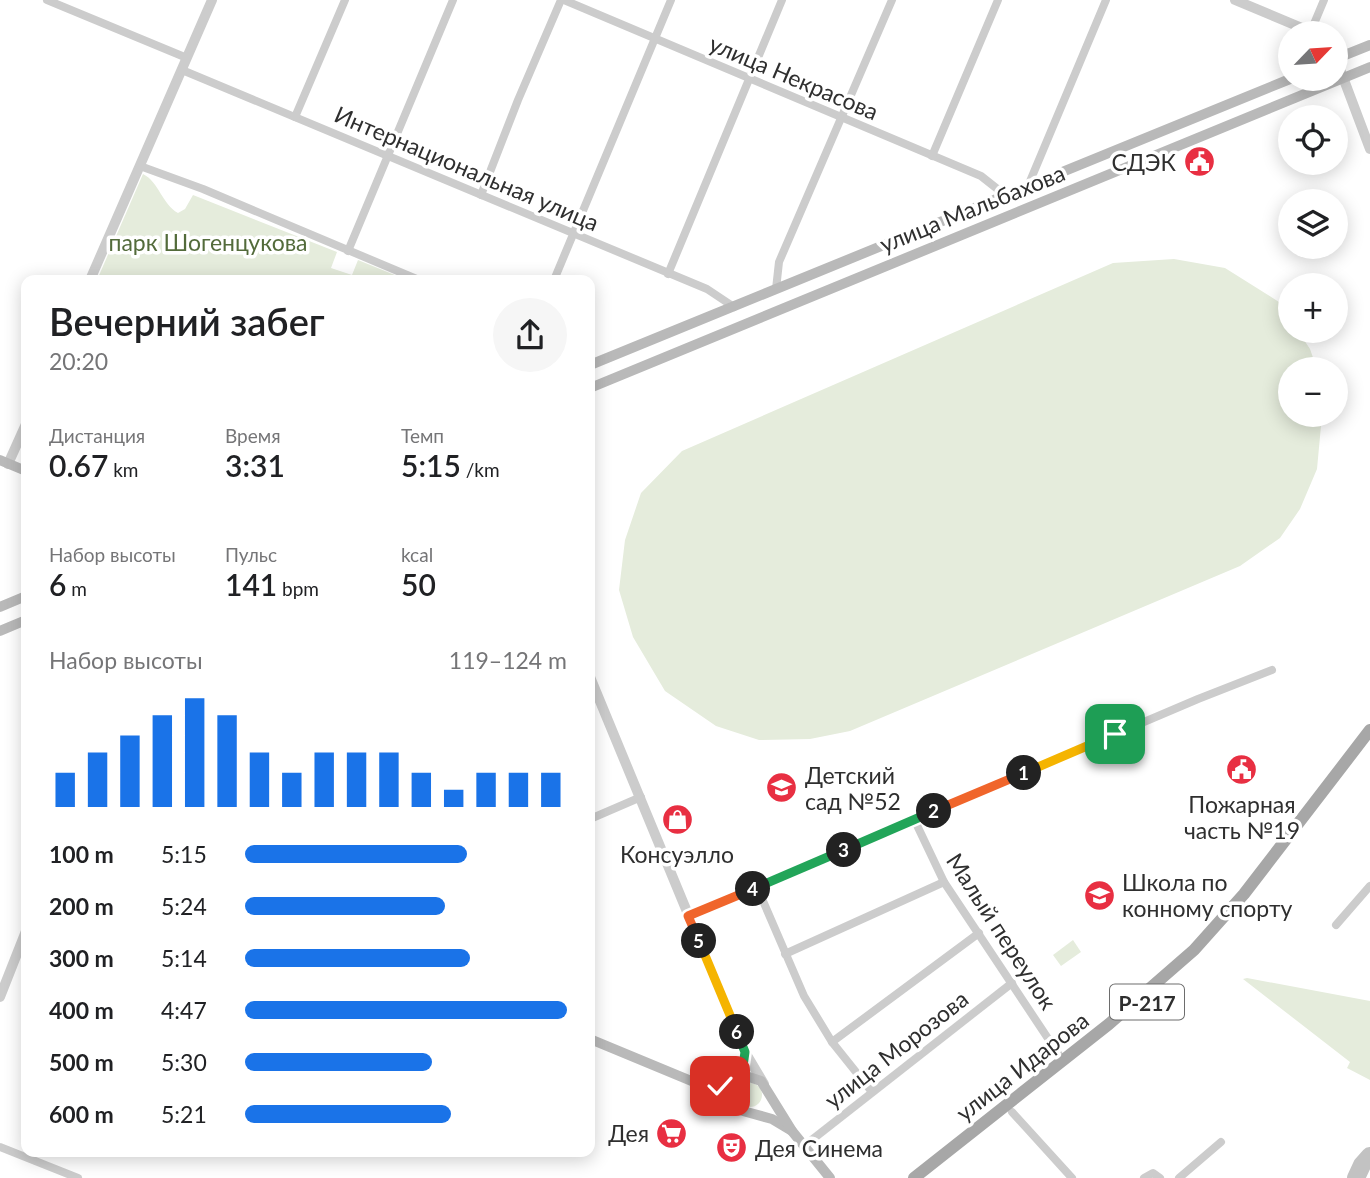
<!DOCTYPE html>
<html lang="ru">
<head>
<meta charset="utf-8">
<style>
	body { margin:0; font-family:Lato,sans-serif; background:#f6f6f6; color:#202124; height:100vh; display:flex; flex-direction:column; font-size:26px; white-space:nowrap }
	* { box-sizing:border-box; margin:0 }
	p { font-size:23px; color:#757577 }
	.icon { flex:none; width:38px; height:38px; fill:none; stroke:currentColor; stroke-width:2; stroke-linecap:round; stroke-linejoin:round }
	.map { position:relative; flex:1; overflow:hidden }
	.panel { position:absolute; left:21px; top:275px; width:574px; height:882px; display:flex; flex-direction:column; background:#fff; border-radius:14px; box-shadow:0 4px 18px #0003 }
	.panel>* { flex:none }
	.needle { width:46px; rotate:65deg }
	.buttons { position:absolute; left:1278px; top:21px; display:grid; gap:14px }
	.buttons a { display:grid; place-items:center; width:70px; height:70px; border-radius:50%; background:#fff; box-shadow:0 4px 18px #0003; font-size:35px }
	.pin { position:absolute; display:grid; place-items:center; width:60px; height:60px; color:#fff; margin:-30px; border-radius:14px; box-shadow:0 4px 10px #0006 }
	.km { position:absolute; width:35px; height:35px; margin:-18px; border-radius:50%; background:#222; color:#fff; font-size:19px; line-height:35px; text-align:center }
	.round { display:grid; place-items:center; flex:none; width:74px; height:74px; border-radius:37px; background:#f6f6f6 }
	.summary { display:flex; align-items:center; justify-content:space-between; height:119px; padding:0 28px }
	h1 { font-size:38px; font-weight:600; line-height:52px }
	.figures { display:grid; grid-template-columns:repeat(3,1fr); gap:10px; height:119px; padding:7px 28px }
	.figures div { display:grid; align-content:center }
	.figures b { font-size:30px; font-weight:600 }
	.figures small { font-size:19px; font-weight:400 }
	.figures p { font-size:19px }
	.chart { height:196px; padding:14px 28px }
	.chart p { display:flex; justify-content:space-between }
	.chart svg { width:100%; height:126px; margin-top:7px; stroke:#1a73e8; stroke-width:6 }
	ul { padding:0 28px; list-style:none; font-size:23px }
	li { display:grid; grid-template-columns:112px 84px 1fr; align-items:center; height:52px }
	li i { height:18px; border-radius:9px; background:#1a73e8 }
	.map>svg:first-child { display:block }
	.green { fill:#e5ecdc }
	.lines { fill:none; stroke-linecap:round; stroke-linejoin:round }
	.taxiway { stroke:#c2c2c2; stroke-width:18 }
	.minor { stroke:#ccc; stroke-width:8 }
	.tertiary { stroke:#ccc; stroke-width:10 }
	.secondary { stroke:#b9b9b9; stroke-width:10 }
	.primary { stroke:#a7a7a7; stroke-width:12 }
	.split-1-casing { stroke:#fff; stroke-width:14 }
	.split-2-casing { stroke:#fff; stroke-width:14 }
	.split-3-casing { stroke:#fff; stroke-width:14 }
	.split-4-casing { stroke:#fff; stroke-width:14 }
	.split-5-casing { stroke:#fff; stroke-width:14 }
	.split-6-casing { stroke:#fff; stroke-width:14 }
	.split-7-casing { stroke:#fff; stroke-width:14 }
	.split-1 { stroke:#f5b400; stroke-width:9 }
	.split-2 { stroke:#f0652b; stroke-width:9 }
	.split-3 { stroke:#22a559; stroke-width:9 }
	.split-4 { stroke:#22a559; stroke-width:9 }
	.split-5 { stroke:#f0652b; stroke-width:9 }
	.split-6 { stroke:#f5b400; stroke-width:9 }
	.split-7 { stroke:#22a559; stroke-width:9 }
	.labels { text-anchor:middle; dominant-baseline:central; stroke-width:7; stroke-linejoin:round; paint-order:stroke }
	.shield { fill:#fff; stroke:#6d6d6d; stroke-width:2 }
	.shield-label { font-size:21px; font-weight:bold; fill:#2f2f2f }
	.street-label { font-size:23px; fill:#2f2f2f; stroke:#fff }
	.poi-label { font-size:23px; fill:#2f2f2f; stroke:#fff; text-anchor:start }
	.park-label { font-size:23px; fill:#536b3b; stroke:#fff }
</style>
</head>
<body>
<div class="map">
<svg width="1370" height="1178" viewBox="0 0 1370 1178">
	<rect width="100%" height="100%" fill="#fff"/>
	<g class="green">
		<path d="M143 174C159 182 162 204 178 213L185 209 193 195 337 252 331 268 352 275 358 260 407 280H97Z"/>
		<path d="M1174 259 1225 268 1279 302 1290 319V331H1298L1310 349 1317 369H1290V415H1322L1317 469 1300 509 1280 538 1240 566 850 731 810 739 759 740 716 726 665 691 633 637 619 590 625 540 641 493 682 451 1113 263Z"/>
		<path d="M1073 940 1081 952 1061 966 1053 955Z"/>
		<path d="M1247 978 1370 1001V1080L1347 1068 1350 1062 1243 979Z"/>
		<circle cx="750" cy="1095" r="12"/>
	</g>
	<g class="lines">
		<path class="taxiway" d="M1356 1178 1362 1165 1370 1156"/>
		<g class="minor">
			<path d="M47 0 187 58"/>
			<path d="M564 0 981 176 1005 195"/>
			<path d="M1311 31 1324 0"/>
			<path d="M182 70 707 289 734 307"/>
			<path d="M295 117 345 0"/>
			<path d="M932 156 998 0"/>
			<path d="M140 166 203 189 419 280"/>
			<path d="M1028 186 1106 0"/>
			<path d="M481 195 518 100 561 0"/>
			<path d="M348 251 453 0"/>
			<path d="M668 274 782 0"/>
			<path d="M554 280 671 0"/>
			<path d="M776 289 779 262 892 0"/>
			<path d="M590 819 641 797"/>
			<path d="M914 819 944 882 1063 1061"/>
			<path d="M757 887 804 996 832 1042 872 1092"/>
			<path d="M688 916 1198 699 1272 670"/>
			<path d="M1336 925 1370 886"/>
			<path d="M785 954 944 882"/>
			<path d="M832 1042 979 933"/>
			<path d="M1012 1112 1072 1178"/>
			<path d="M804 1146 1012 983"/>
			<path d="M0 1147 78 1178"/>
			<path d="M1144 1178 1153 1173 1160 1178"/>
			<path d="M1179 1178 1221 1142"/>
		</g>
		<g class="tertiary">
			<path d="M1235 0 1314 33"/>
			<path d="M1335 56 1370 149"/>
			<path d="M90 280 212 0"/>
			<path d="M8 464 26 424"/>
			<path d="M590 677 745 1052 764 1084"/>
			<path d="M0 997 26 931"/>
			<path d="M741 1080 745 1053"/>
		</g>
		<g class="secondary">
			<path d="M1335 59 1370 45"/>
			<path d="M590 365 1290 79"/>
			<path d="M590 388 1370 67"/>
			<path d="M0 460 26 471"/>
			<path d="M0 607 26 596"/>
			<path d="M0 631 26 620"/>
			<path d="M590 1039 701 1085 743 1111 772 1119 792 1131"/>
			<path d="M701 1085 720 1086 738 1083"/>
			<path d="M737 1106 733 1094 738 1083 749 1077 761 1081 792 1131 830 1178"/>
		</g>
		<path class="primary" d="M914 1178 1109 1024 1194 950 1244 894 1370 730"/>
	</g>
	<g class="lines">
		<defs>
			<path id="split-1" d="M1024 773 1115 734"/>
			<path id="split-2" d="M934 811 1024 773"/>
			<path id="split-3" d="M844 850 934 811"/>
			<path id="split-4" d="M753 889 844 850"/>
			<path id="split-5" d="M699 941 688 916 753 889"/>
			<path id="split-6" d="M699 941 737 1032"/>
			<path id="split-7" d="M720 1086 729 1085 741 1080 745 1052 737 1032"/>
		</defs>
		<use href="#split-1" class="split-1-casing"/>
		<use href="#split-2" class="split-2-casing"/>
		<use href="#split-3" class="split-3-casing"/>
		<use href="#split-4" class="split-4-casing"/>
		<use href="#split-5" class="split-5-casing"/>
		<use href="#split-6" class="split-6-casing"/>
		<use href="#split-7" class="split-7-casing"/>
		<use href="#split-1" class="split-1"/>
		<use href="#split-2" class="split-2"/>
		<use href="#split-3" class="split-3"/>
		<use href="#split-4" class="split-4"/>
		<use href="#split-5" class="split-5"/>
		<use href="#split-6" class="split-6"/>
		<use href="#split-7" class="split-7"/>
	</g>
	<defs>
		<symbol id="civic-disc" viewBox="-11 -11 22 22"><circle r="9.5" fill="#e82f42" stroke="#fff"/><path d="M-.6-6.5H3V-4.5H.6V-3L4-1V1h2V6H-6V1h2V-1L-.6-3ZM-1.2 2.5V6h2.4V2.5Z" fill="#fff"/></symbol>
		<symbol id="school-disc" viewBox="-11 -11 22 22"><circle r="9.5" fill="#e82f42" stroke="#fff"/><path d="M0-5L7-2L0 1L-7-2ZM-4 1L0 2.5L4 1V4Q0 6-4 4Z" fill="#fff"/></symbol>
		<symbol id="shop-disc" viewBox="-11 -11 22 22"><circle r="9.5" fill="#e82f42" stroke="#fff"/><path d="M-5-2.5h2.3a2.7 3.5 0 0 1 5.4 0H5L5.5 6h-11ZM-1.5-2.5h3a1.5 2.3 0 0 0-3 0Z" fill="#fff"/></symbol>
		<symbol id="supermarket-disc" viewBox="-11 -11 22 22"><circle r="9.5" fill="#e82f42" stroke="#fff"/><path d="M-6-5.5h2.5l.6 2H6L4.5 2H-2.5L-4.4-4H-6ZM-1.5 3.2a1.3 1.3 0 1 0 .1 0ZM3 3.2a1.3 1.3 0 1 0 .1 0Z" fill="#fff"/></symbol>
		<symbol id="theatre-disc" viewBox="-11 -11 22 22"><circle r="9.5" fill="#e82f42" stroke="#fff"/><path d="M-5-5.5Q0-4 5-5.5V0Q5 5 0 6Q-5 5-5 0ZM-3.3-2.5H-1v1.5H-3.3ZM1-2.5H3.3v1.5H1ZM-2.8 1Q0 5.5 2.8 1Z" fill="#fff"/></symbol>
	</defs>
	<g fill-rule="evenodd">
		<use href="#civic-disc" x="1182" y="144" width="35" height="35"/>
		<use href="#civic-disc" x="1224" y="752" width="35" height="35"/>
		<use href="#school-disc" x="764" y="770" width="35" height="35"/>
		<use href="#shop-disc" x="660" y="802" width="35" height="35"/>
		<use href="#school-disc" x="1082" y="878" width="35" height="35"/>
		<use href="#supermarket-disc" x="654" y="1116" width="35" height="35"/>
		<use href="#theatre-disc" x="714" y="1130" width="35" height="35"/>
	</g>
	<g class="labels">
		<rect class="shield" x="1110" y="984.5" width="74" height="35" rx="5"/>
		<g class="shield-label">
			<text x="1147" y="1002">Р-217</text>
		</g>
		<g class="street-label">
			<text transform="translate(794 77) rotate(23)">улица Некрасова</text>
			<text transform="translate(467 168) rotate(23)">Интернациональная улица</text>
			<text transform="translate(972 208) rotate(-22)">улица Мальбахова</text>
			<text transform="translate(1002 931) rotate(57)">Малый переулок</text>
			<text transform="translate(896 1049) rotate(-38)">улица Морозова</text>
			<text transform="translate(1022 1066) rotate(-38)">улица Идарова</text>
		</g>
		<g class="poi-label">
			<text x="1176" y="162" text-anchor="end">СДЭК</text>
			<text x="805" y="775">Детский<tspan x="805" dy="26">сад №52</tspan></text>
			<text x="1242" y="804" text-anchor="middle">Пожарная<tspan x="1242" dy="26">часть №19</tspan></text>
			<text x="677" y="854" text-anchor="middle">Консуэлло</text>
			<text x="1122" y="882">Школа по<tspan x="1122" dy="26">конному спорту</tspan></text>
			<text x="649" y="1133" text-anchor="end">Дея</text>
			<text x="755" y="1148">Дея Синема</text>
		</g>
		<g class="park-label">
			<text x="208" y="242">парк Шогенцукова</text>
		</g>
	</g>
</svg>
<div class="buttons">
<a><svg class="needle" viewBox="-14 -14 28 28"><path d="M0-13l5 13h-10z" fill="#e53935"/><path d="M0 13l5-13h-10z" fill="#757577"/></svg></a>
<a><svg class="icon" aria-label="locate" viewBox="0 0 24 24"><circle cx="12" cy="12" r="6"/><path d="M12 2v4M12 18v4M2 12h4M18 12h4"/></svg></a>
<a><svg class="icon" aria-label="layers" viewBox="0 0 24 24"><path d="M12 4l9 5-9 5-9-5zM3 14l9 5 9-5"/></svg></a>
<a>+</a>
<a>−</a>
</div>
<div class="pin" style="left:1115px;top:734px;background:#1e9e55"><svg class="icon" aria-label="arrive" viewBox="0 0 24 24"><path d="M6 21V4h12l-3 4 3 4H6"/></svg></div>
<div class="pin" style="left:720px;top:1086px;background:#d93025"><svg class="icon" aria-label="check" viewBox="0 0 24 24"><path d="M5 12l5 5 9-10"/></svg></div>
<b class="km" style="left:1024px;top:773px">1</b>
<b class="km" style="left:934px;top:811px">2</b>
<b class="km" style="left:844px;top:850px">3</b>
<b class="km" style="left:753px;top:889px">4</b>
<b class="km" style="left:699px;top:941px">5</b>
<b class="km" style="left:737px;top:1032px">6</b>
<section class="panel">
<div class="summary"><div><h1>Вечерний забег</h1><p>20:20</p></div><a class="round"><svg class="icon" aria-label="share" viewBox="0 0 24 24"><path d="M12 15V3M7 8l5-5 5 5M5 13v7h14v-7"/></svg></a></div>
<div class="figures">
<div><p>Дистанция</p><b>0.67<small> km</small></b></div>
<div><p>Время</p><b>3:31</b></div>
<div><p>Темп</p><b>5:15<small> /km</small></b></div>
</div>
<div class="figures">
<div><p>Набор высоты</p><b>6<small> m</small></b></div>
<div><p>Пульс</p><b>141<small> bpm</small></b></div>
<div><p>kcal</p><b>50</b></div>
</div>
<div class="chart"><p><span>Набор высоты</span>119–124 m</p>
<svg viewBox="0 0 160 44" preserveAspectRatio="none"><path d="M5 44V32M15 44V25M25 44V19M35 44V12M45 44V6M55 44V12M65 44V25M75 44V32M85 44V25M95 44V25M105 44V25M115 44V32M125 44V38M135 44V32M145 44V32M155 44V32"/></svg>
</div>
<ul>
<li><b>100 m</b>5:15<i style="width:69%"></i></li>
<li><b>200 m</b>5:24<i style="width:62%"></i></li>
<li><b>300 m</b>5:14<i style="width:70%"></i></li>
<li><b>400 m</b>4:47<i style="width:100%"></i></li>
<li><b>500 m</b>5:30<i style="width:58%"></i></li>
<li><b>600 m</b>5:21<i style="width:64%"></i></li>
</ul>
</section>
</div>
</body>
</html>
